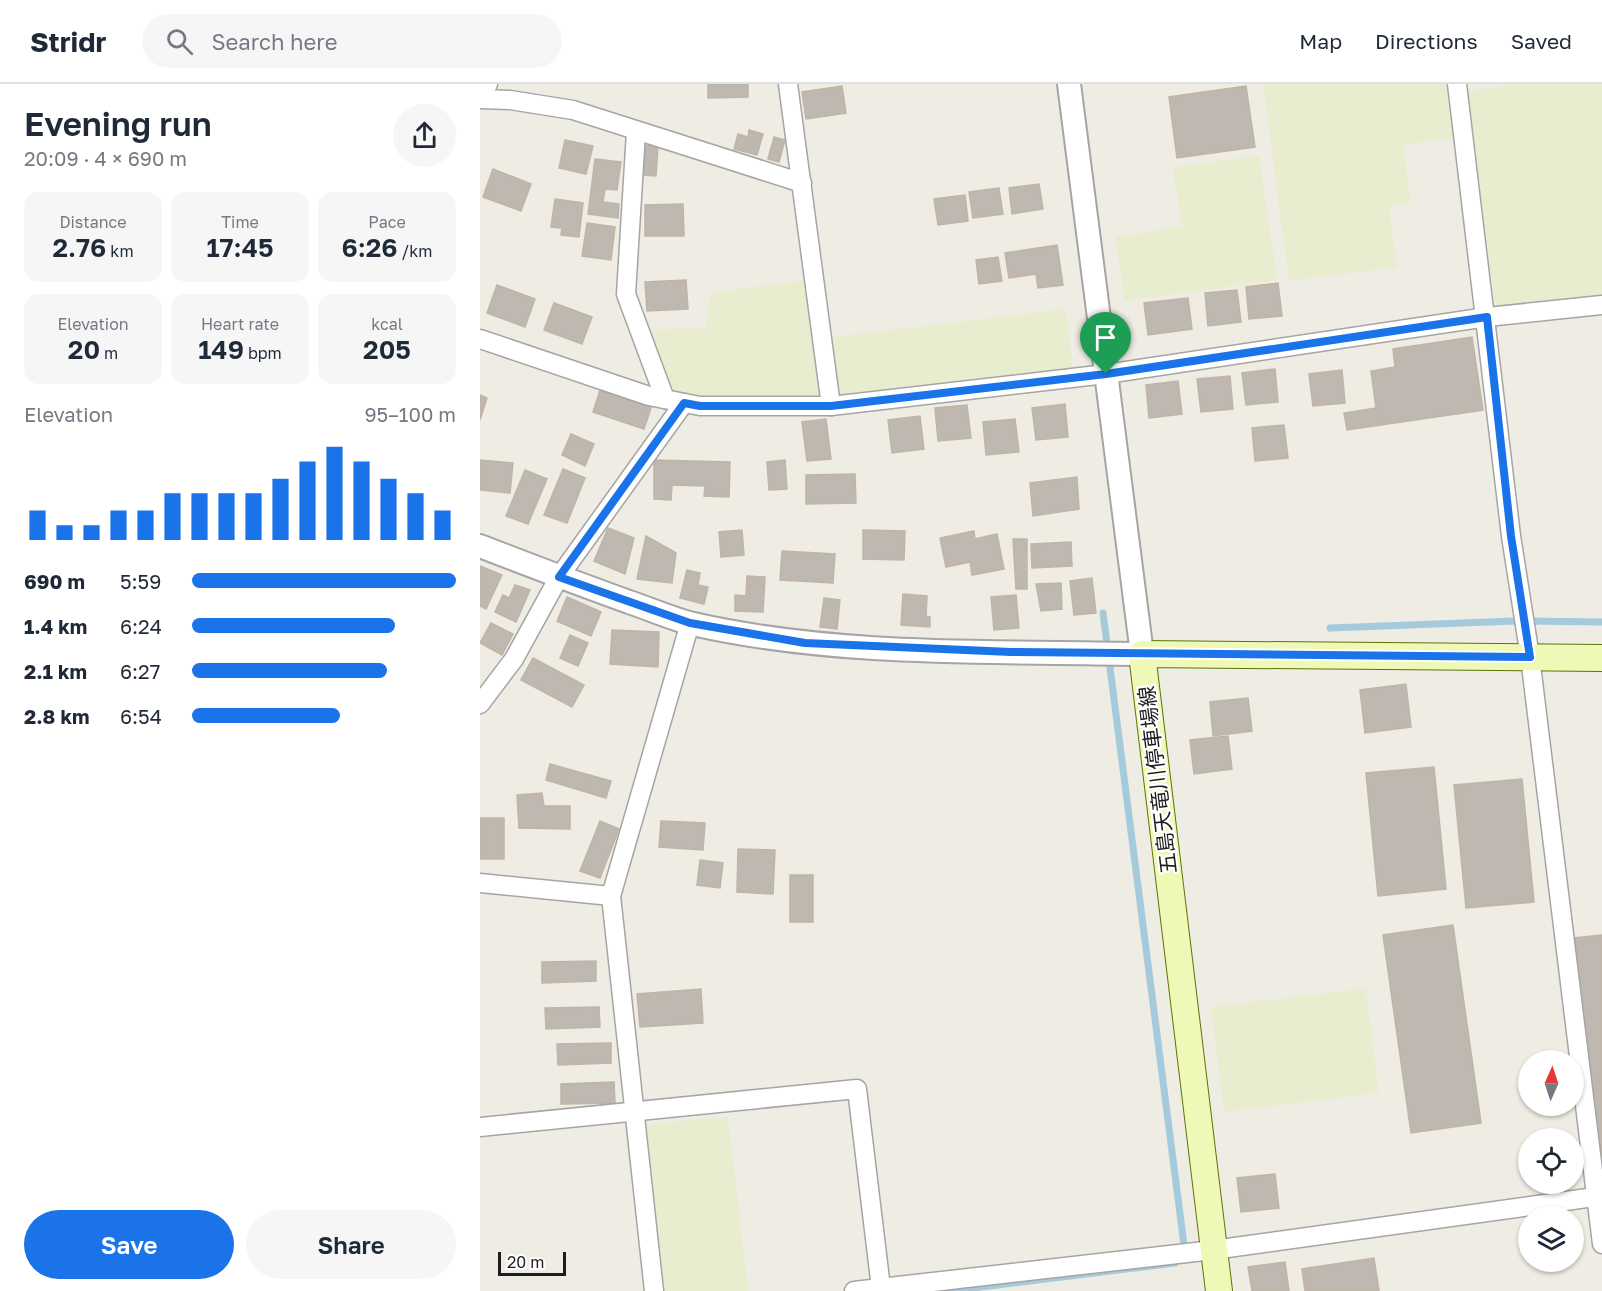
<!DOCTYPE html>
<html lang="en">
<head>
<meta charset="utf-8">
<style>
	body { margin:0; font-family:"Golos Text","Noto Sans JP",sans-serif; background:#f6f6f7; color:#1f2937; height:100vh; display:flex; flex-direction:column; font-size:22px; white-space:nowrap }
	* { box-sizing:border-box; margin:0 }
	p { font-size:20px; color:#747a83 }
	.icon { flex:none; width:33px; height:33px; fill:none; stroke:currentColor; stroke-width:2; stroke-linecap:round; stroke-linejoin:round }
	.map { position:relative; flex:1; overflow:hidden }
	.side { display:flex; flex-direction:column; background:#fff; width:480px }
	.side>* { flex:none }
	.needle { width:39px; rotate:3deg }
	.tools { position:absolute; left:1038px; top:966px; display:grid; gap:12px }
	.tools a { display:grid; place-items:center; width:66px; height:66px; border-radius:50%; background:#fff; box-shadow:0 2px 4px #0004; font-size:30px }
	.scale { position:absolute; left:18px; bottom:15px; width:68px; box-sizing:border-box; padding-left:6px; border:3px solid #1e1e1e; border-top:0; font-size:16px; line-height:21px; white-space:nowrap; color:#1e1e1e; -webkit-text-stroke:4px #fff; paint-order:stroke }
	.pin { position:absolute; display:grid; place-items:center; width:51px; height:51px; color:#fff; margin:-62px -26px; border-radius:50% 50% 50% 0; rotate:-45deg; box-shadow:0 0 6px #0007 }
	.pin .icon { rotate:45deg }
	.round { display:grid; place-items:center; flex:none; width:63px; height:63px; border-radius:32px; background:#f6f6f7 }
	.summary { display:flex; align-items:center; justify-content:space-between; height:102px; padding:0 24px }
	h1 { font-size:33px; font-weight:600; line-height:45px }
	.metrics { display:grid; grid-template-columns:repeat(3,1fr); gap:9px; height:102px; padding:6px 24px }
	.metrics div { display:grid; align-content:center; border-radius:15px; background:#f6f6f7; text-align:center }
	.metrics b { font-size:26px; font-weight:600 }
	.metrics small { font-size:16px; font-weight:400 }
	.metrics p { font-size:16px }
	.chart { height:168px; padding:12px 24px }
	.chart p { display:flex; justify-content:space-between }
	.chart svg { width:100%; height:108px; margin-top:6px; stroke:#1a73e8; stroke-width:6 }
	.action { display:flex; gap:12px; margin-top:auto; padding:12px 24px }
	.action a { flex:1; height:69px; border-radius:36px; background:#1a73e8; color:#fff; font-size:24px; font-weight:600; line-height:69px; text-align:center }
	.action a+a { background:#f6f6f7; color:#1f2937 }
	ul { padding:0 24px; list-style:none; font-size:20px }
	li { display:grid; grid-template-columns:96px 72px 1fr; align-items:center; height:45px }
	li i { height:15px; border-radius:8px; background:#1a73e8 }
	header { display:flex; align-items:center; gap:36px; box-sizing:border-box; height:84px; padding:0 30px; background:#fff; border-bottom:2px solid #e0e1e3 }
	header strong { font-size:28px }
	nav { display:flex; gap:33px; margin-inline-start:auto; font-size:21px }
	.search { width:420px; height:54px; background:#f6f6f7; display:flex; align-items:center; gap:15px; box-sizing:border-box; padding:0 21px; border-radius:33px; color:#747a83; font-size:22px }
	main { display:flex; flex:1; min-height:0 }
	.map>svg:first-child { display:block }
	.farmland { fill:#e8edcf }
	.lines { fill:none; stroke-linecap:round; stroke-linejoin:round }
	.stream { stroke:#a4cadc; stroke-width:7 }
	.building { fill:#bfb8b0; stroke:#c0b4a6; stroke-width:1.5 }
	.minor-casing { stroke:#a5a5a5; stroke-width:21 }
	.tertiary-casing { stroke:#a5a5a5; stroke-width:26 }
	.secondary-casing { stroke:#5d7306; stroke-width:28 }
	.minor { stroke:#fff; stroke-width:18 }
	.tertiary { stroke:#fff; stroke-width:22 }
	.secondary { stroke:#eff9b7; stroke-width:26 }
	.route-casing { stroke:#fff; stroke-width:12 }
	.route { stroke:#1a73e8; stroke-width:8 }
	.labels { text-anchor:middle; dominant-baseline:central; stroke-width:4.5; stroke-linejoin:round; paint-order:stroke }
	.street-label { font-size:21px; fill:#1e1e1e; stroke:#fff }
</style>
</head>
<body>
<header>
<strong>Stridr</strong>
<div class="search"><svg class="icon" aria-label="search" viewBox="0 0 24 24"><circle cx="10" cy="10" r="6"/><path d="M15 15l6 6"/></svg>Search here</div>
<nav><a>Map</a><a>Directions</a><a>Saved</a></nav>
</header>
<main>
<section class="side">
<div class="summary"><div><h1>Evening run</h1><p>20:09 · 4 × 690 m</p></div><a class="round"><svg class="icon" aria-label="share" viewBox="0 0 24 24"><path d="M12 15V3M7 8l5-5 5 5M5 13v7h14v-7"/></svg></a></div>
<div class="metrics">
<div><p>Distance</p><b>2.76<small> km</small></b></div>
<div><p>Time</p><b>17:45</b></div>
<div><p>Pace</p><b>6:26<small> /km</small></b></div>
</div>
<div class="metrics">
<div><p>Elevation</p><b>20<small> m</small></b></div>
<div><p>Heart rate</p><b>149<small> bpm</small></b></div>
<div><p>kcal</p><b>205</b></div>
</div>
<div class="chart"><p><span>Elevation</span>95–100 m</p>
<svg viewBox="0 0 160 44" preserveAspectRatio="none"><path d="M5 44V32M15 44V38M25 44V38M35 44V32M45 44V32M55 44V25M65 44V25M75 44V25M85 44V25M95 44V19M105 44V12M115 44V6M125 44V12M135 44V19M145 44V25M155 44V32"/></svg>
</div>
<ul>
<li><b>690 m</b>5:59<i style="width:100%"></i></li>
<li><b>1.4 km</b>6:24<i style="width:77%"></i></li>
<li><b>2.1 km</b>6:27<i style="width:74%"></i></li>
<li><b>2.8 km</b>6:54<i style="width:56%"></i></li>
</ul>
<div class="action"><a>Save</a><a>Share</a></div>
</section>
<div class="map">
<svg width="1122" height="1207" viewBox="0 0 1122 1207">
	<rect width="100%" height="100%" fill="#efece3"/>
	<g class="farmland">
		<path d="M783 0H966L973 54 923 61 931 119 909 122 917 183 809 197Z"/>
		<path d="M1039 0H1122V216L1016 229 987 7Z"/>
		<path d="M779 71 797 196 645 217 635 153 702 143 693 84Z"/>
		<path d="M325 196 340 308 335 316 216 312 194 307 167 246 226 244 231 209Z"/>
		<path d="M586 225 593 285 360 313 353 253Z"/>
		<path d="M886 904 899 1009 744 1028 731 923Z"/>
		<path d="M248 1032 268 1207H184L166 1041Z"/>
	</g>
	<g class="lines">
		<g class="stream">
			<path d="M623 529 705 1169"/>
			<path d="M850 544 1035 537 1122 538"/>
			<path d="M469 1207 695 1179"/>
		</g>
	</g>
	<g class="building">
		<path d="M228 0H268V13L228 14Z"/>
		<path d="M362 2 366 29 326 35 322 8Z"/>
		<path d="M766 2 775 63 697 74 689 13Z"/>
		<path d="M269 46 283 50 277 71 254 65 258 50 268 53Z"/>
		<path d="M294 53 305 56 299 78 288 75Z"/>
		<path d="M85 56 113 62 106 90 79 84Z"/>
		<path d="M162 61 178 62 176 92 160 91Z"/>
		<path d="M115 75 141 78 137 106 125 105 123 118 139 120 138 134 108 130Z"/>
		<path d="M13 85 51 100 41 127 3 113Z"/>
		<path d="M559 100 563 125 532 130 529 104Z"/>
		<path d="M519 104 523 130 493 134 489 108Z"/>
		<path d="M485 111 488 137 458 141 454 115Z"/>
		<path d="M75 115 103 119 99 153 81 151 82 144 71 143Z"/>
		<path d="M203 120 204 152H165V121Z"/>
		<path d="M107 139 135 143 131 176 102 172Z"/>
		<path d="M577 161 583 201 558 204 556 190 529 194 525 169Z"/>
		<path d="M518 173 522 197 499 200 496 176Z"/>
		<path d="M206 196 208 225 167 227 165 198Z"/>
		<path d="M798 199 802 232 769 235 766 203Z"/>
		<path d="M17 201 55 215 45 243 7 229Z"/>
		<path d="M757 206 761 238 728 242 725 209Z"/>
		<path d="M708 214 712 245 668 251 664 219Z"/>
		<path d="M74 219 112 233 102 260 64 246Z"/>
		<path d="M992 253 1003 326 867 346 864 329 896 324 891 287 915 283 913 265Z"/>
		<path d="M795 285 798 318 766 321 762 289Z"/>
		<path d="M862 286 865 319 833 322 829 290Z"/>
		<path d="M750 292 753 325 721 328 717 295Z"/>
		<path d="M698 297 702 330 669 334 666 301Z"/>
		<path d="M121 303 172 321 164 345 113 328Z"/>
		<path d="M0 311 7 314 0 336Z"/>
		<path d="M585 320 588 353 556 356 552 324Z"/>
		<path d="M487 321 491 354 458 357 455 324Z"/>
		<path d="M440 332 444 365 412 369 408 336Z"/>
		<path d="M346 335 351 375 327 377 322 338Z"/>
		<path d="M535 335 539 368 506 371 503 338Z"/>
		<path d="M804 341 808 374 775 377 772 344Z"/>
		<path d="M91 350 114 360 105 382 82 371Z"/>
		<path d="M0 376 33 379 30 409 0 406Z"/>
		<path d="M174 376 250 378 249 413 224 412 225 402 192 401 191 416 174 415Z"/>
		<path d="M305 376 307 405 289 406 287 378Z"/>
		<path d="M83 385 105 394 87 439 64 431Z"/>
		<path d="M45 386 67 395 48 440 26 432Z"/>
		<path d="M375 390 376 419 326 420V391Z"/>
		<path d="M597 393 599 425 553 432 550 399Z"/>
		<path d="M128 444 154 454 145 490 114 477Z"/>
		<path d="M262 446 264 471 241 473 239 448Z"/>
		<path d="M383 446 425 447 424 476 383 475Z"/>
		<path d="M494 447 495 455 517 450 524 485 492 491 490 478 466 483 460 454Z"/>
		<path d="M166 452 196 469 192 499 157 495Z"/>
		<path d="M533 455H547V505H536Z"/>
		<path d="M591 458 592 482 552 484 551 460Z"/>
		<path d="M302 467 355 470 353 499 300 496Z"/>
		<path d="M0 482 22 491 6 525 0 522Z"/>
		<path d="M207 486 220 489 218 501 228 503 224 520 200 514Z"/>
		<path d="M267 492 285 493 283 528 255 527V511L266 512Z"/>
		<path d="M612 494 616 529 594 531 590 497Z"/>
		<path d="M581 499 582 525 561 527 556 500Z"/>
		<path d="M35 501 50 506 36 538 15 528 23 511 29 514Z"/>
		<path d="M423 510 447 512 446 532 450 533V543L421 541Z"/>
		<path d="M536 511 539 544 514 546 511 513Z"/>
		<path d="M87 513 121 528 111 552 77 537Z"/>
		<path d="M344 514 360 516 357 545 340 543Z"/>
		<path d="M11 539 33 550 22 571 0 559Z"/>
		<path d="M132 546 179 548 178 583 130 580Z"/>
		<path d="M90 551 108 559 98 582 80 574Z"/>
		<path d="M53 574 104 601 92 623 41 596Z"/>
		<path d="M926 600 931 643 885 649 880 606Z"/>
		<path d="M768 614 772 647 733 652 730 618Z"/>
		<path d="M748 652 752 685 714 690 710 656Z"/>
		<path d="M70 680 131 697 126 714 66 696Z"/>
		<path d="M954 683 966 805 898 812 886 689Z"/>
		<path d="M1042 695 1054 818 986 824 974 701Z"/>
		<path d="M62 709 64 722H90V745L39 744 37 711Z"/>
		<rect x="0" y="734" width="24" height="41"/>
		<path d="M120 737 139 745 120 794 100 787Z"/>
		<path d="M181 737 225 739 223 766 179 763Z"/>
		<path d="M258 765 295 766 293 810 257 808Z"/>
		<path d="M220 776 243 779 240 804 217 801Z"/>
		<rect x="310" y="791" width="23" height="47"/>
		<path d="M973 841 1001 1039 931 1049 903 851Z"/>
		<path d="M1122 851V1097L1094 854Z"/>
		<path d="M116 877V897L62 899V878Z"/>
		<path d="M221 905 223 939 160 943 157 910Z"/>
		<path d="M119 923 120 943 66 945 65 924Z"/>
		<path d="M131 959V979L78 981 77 960Z"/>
		<path d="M134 998 135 1019 81 1020V1000Z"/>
		<path d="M795 1090 799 1124 761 1128 757 1094Z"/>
		<path d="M894 1174 899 1207H825L822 1185Z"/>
		<path d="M805 1178 809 1207H772L768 1183Z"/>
	</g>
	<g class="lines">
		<defs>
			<g id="minor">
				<path d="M308 0 351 322"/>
				<path d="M977 0 1031 452 1050 573 1122 1160"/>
				<path d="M0 13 8 0"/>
				<path d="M0 15 30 16 93 26 322 99"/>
				<path d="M156 48 146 210 185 315"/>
				<path d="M0 255 169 312 220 322H351L626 290 1007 233 1122 221"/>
				<path d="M0 620 34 575 79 493 204 319"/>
				<path d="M0 799 131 812"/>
				<path d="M0 1043 377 1005 401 1204"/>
				<path d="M174 1207 131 812 210 539"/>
				<path d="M374 1207 733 1166 1122 1112"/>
			</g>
			<path id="tertiary" d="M0 462C49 481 99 500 149 518 170 525 192 535 213 540 359 573 513 567 662 570L589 0"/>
			<path id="secondary" d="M739 1207 662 570 1122 574"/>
		</defs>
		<use href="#minor" class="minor-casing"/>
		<use href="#tertiary" class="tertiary-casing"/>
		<use href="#secondary" class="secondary-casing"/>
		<use href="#minor" class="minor"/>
		<use href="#tertiary" class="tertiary"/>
		<use href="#secondary" class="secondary"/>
	</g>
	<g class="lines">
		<defs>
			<path id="route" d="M1007 233 1031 452 1050 573 531 568 325 559 210 539 79 493 204 319 220 322H351L626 290Z"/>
		</defs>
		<use href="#route" class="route-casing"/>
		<use href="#route" class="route"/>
	</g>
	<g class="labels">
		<g class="street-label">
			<text transform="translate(677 696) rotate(-97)">五島天竜川停車場線</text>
		</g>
	</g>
</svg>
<div class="tools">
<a><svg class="needle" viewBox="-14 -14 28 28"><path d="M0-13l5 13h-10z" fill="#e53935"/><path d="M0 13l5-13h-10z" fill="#747a83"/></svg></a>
<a><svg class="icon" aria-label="locate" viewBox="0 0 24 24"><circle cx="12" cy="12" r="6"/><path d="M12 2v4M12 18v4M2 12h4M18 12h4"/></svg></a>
<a><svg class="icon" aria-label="layers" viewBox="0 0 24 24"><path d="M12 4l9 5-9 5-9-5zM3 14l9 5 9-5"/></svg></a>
</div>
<div class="scale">20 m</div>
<div class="pin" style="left:626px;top:290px;background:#1e9e55"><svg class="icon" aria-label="arrive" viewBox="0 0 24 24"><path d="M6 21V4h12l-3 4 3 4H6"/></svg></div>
</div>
</main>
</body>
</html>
